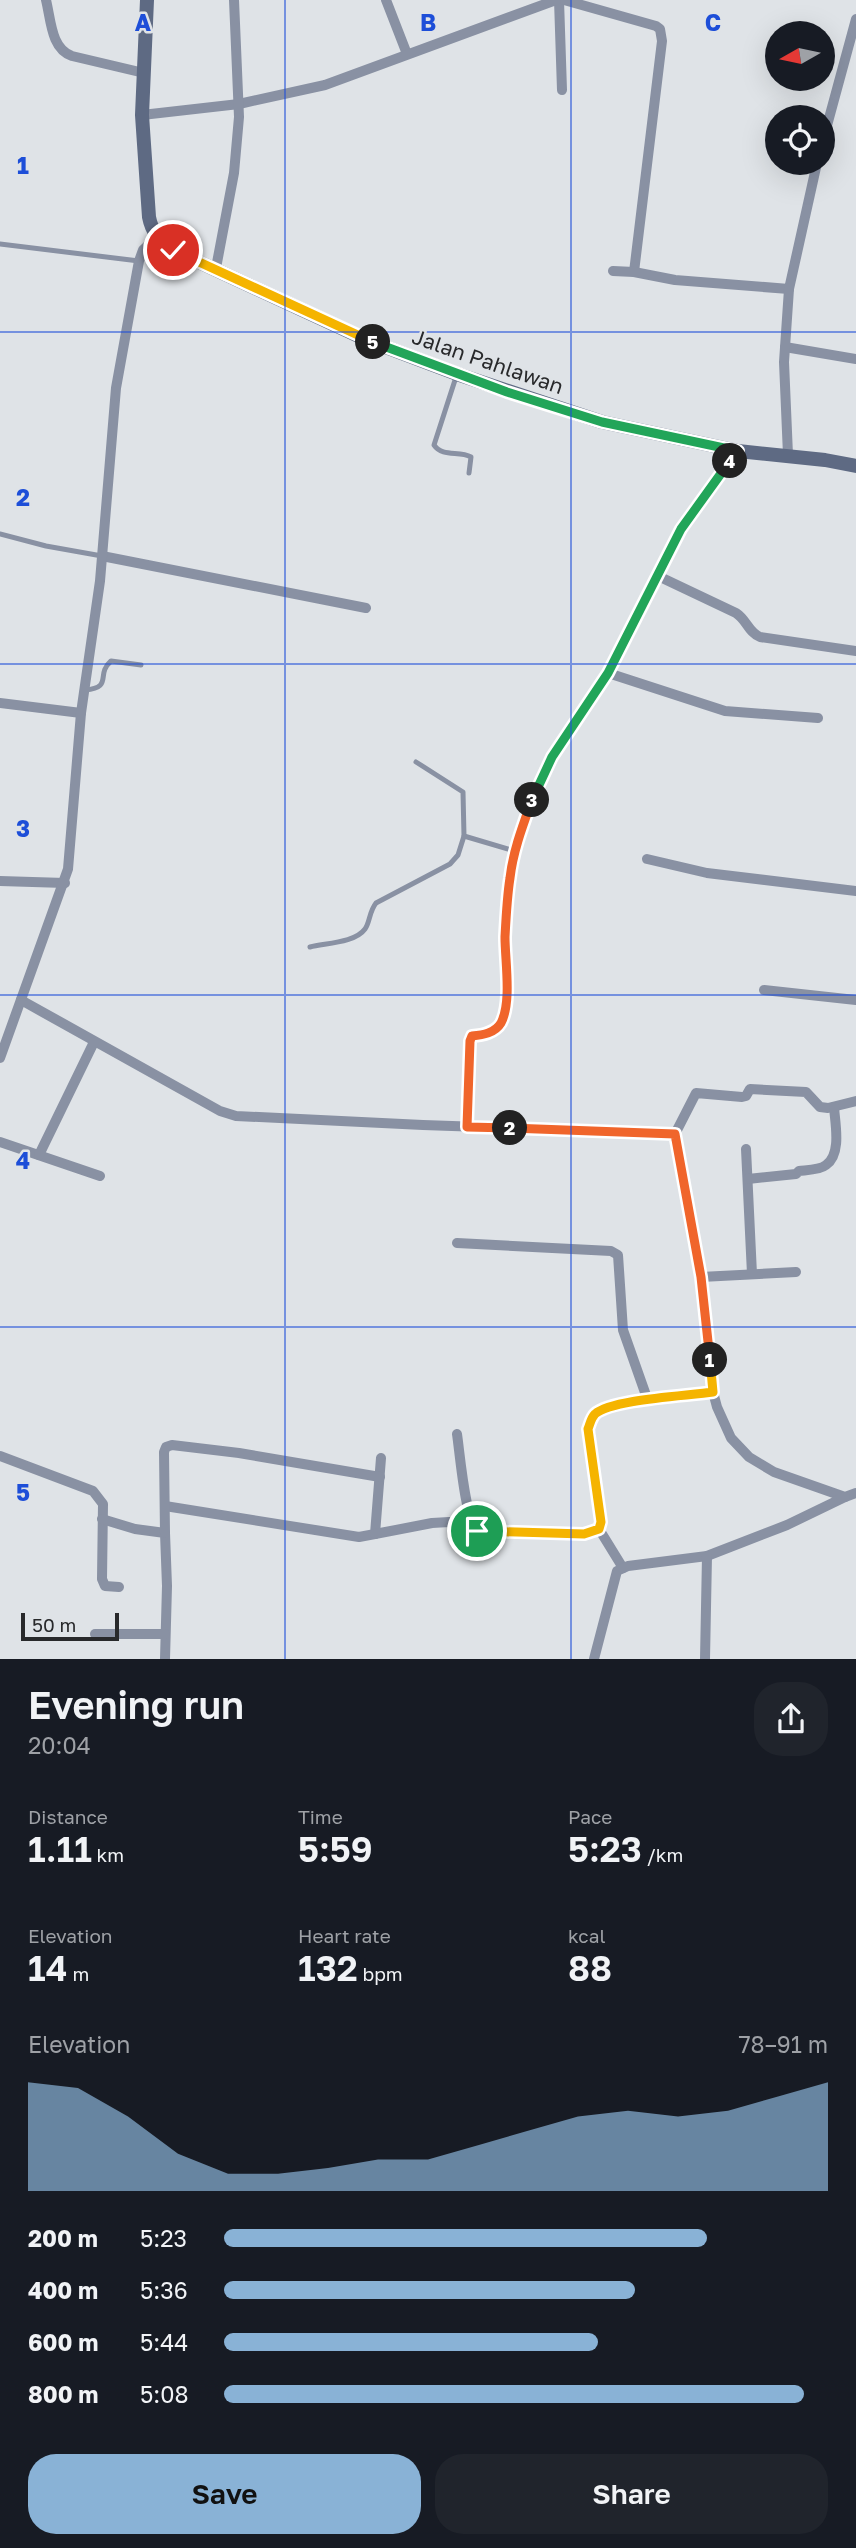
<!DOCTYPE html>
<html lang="en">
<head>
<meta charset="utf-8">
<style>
	body { margin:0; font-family:"Golos Text",sans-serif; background:#20242c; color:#f1f3f6; height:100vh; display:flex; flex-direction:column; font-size:26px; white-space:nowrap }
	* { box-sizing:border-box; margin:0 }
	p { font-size:23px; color:#9ea1a6 }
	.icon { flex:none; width:38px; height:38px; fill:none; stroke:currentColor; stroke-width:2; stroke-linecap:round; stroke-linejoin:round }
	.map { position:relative; height:1659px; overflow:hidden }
	.side { display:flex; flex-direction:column; background:#171b24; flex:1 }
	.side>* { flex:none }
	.needle { width:46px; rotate:261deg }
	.buttons { position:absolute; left:765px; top:21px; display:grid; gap:14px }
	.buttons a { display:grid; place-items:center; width:70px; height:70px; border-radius:50%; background:#171b24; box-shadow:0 7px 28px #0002; font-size:35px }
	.scale { position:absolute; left:21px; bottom:18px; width:98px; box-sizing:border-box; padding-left:7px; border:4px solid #28292b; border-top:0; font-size:19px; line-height:24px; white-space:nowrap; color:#28292b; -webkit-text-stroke:5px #dfe3e7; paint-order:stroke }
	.pin { position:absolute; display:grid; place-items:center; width:60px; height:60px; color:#fff; margin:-30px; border:4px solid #fff; border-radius:50%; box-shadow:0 2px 7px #0007 }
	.km { position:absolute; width:35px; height:35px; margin:-18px; border-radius:50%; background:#222; color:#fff; font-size:19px; line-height:35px; text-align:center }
	.round { display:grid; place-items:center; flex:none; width:74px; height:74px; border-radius:28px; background:#20242c }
	.headline { display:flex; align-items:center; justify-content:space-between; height:119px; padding:0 28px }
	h1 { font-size:38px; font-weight:600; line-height:52px }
	.stats { display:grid; grid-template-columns:repeat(3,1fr); gap:10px; height:119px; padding:7px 28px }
	.stats div { display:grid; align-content:center }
	.stats b { font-size:35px; font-weight:600 }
	.stats small { font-size:19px; font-weight:400 }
	.stats p { font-size:19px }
	.chart { height:196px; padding:14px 28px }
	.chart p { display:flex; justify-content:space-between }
	.chart svg { width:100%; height:126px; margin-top:7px; fill:#89b2d6; opacity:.7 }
	.action { display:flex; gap:14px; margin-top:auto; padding:14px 28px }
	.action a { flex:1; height:80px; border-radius:28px; background:#89b2d6; color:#111; font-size:28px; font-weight:600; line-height:80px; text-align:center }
	.action a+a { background:#20242c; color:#f1f3f6 }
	ul { padding:0 28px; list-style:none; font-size:23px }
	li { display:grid; grid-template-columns:112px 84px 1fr; align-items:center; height:52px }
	li i { height:18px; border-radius:9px; background:#89b2d6 }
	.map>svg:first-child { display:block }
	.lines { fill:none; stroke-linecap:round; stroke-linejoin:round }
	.service { stroke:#8991a3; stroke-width:5 }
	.minor { stroke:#8991a3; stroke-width:10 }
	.secondary { stroke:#5e6a83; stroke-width:14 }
	.split-1-casing { stroke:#fff; stroke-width:14 }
	.split-2-casing { stroke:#fff; stroke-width:14 }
	.split-3-casing { stroke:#fff; stroke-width:14 }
	.split-4-casing { stroke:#fff; stroke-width:14 }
	.split-5-casing { stroke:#fff; stroke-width:14 }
	.split-6-casing { stroke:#fff; stroke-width:14 }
	.split-1 { stroke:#f5b400; stroke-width:9 }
	.split-2 { stroke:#f0652b; stroke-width:9 }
	.split-3 { stroke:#f0652b; stroke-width:9 }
	.split-4 { stroke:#22a559; stroke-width:9 }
	.split-5 { stroke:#22a559; stroke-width:9 }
	.split-6 { stroke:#f5b400; stroke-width:9 }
	.grid { fill:none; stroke:#1d4ed8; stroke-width:2; stroke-opacity:0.55 }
	.labels { text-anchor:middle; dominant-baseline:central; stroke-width:5; stroke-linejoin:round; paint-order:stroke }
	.street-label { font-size:21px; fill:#28292b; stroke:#dfe3e7 }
	.grid-label { font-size:23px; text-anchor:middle; font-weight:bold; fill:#1d4ed8; stroke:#dfe3e7; stroke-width:5; stroke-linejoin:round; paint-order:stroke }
</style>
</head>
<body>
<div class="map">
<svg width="856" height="1659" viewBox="0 0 856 1659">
	<rect width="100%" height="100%" fill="#dfe3e7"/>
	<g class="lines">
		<g class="service">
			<path d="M0 244 139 261"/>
			<path d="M456 377 434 445C443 458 459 450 471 457L469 473"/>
			<path d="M0 534 46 546 102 556"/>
			<path d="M85 690C114 687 95 675 111 661L141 665"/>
			<path d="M416 762 463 792 464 836"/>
			<path d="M310 947C325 943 355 943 365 929 370 922 369 912 376 903L450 864 458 855 464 836 515 851"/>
		</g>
		<g class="minor">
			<path d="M46 0C51 20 51 49 72 56L144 73"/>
			<path d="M386 0 407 54"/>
			<path d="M559 0 562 90"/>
			<path d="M564 0 656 26 660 29 662 41 634 272"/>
			<path d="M142 115 239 104 325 85 556 0"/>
			<path d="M822 144 856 19"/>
			<path d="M216 268 234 173 239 117 234 0"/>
			<path d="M613 271 634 272 675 280 789 289"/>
			<path d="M785 347 856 359"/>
			<path d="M788 455 784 362 789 289 817 163"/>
			<path d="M102 556 366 608"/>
			<path d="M658 576 736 613C747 620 748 632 760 637L856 651"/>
			<path d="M608 673 725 711 818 718"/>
			<path d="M0 703 81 713"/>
			<path d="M647 859 707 873 856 891"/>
			<path d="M0 881 65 883"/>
			<path d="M764 990 856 1000"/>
			<path d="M21 1000 220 1111 236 1116 423 1125 675 1134"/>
			<path d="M0 1058 68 869 81 713 100 581 116 388 139 261 143 250 157 237"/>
			<path d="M856 1101 828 1108 820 1107 806 1092 750 1089 746 1096 742 1097 696 1093 675 1134 701 1277 713 1392 717 1407 731 1438 749 1457 774 1472 845 1497 856 1493"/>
			<path d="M467 1127 470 1041 473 1036 494 1031 500 1026 503 1017 506 1001 505 935 510 876 515 851 532 799 552 757 608 673 682 529 738 451"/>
			<path d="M0 1142 100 1176"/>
			<path d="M746 1149 752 1274"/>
			<path d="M39 1155 94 1042"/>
			<path d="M748 1179 796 1174 799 1171C807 1170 820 1170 826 1165 842 1154 835 1123 834 1107"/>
			<path d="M457 1243 611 1251 618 1255 623 1330 648 1401"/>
			<path d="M701 1277 796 1272"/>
			<path d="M457 1434C460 1454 465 1519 477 1531L592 1533 599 1529 601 1522C599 1509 588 1426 590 1421 601 1399 688 1395 713 1392"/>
			<path d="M0 1456 93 1491 103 1504 102 1579 105 1586 119 1587"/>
			<path d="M165 1506 359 1537 375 1534 381 1458"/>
			<path d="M102 1519 135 1529 165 1533 167 1586 165 1659"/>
			<path d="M599 1529 623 1568"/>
			<path d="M165 1533 164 1452 166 1447 172 1445 239 1453 380 1477"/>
			<path d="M375 1534 432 1523 449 1522 472 1526"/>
			<path d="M95 1634H165"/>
			<path d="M594 1659 617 1571 628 1566 707 1556 787 1525 845 1497"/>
			<path d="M705 1659 707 1556"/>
		</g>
		<path class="secondary" d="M147 0 142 115 149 217C152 233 160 241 173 250L367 340 457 374 602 422 738 451 825 460 856 466"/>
	</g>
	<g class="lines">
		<defs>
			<path id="split-1" d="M477 1531 584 1534 599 1529 601 1522 588 1429C590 1424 591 1418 595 1414 612 1399 687 1396 713 1392L710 1360"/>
			<path id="split-2" d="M510 1128 675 1134 701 1277 710 1360"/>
			<path id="split-3" d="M510 1128 467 1127 470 1041 472 1036C483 1035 495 1033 501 1023 512 1002 505 961 505 937 506 918 507 897 510 878 513 851 523 825 532 800"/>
			<path id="split-4" d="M532 800 552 757 608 673 681 529 730 461"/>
			<path id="split-5" d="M373 342 507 392 602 422 738 451 730 461"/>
			<path id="split-6" d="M173 250 373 342"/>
		</defs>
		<use href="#split-1" class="split-1-casing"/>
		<use href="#split-2" class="split-2-casing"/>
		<use href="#split-3" class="split-3-casing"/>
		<use href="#split-4" class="split-4-casing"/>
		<use href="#split-5" class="split-5-casing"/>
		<use href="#split-6" class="split-6-casing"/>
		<use href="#split-1" class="split-1"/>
		<use href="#split-2" class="split-2"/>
		<use href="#split-3" class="split-3"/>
		<use href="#split-4" class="split-4"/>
		<use href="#split-5" class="split-5"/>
		<use href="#split-6" class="split-6"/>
	</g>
	<path class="grid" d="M285 0V1659M571 0V1659M0 332H856M0 664H856M0 995H856M0 1327H856"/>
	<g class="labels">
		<g class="street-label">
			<text transform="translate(488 361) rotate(19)">Jalan Pahlawan</text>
		</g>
	</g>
	<g class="grid-label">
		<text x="143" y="31">A</text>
		<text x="428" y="31">B</text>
		<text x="713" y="31">C</text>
		<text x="23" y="174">1</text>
		<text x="23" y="506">2</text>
		<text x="23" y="837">3</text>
		<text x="23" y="1169">4</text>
		<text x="23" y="1501">5</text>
	</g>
</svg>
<div class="buttons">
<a><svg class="needle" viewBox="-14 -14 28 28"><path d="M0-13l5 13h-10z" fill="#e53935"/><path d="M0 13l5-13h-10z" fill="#9ea1a6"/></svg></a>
<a><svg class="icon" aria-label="locate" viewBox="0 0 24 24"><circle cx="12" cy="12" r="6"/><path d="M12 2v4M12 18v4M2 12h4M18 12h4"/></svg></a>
</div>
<div class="scale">50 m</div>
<div class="pin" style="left:477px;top:1531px;background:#1e9e55"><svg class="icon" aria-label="arrive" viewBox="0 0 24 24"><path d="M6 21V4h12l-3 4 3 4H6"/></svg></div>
<div class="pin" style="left:173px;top:250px;background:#d93025"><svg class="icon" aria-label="check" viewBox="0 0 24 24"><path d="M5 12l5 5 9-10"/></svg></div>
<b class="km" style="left:710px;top:1360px">1</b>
<b class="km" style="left:510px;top:1128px">2</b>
<b class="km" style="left:532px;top:800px">3</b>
<b class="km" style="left:730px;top:461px">4</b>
<b class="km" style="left:373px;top:342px">5</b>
</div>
<section class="side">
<div class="headline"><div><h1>Evening run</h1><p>20:04</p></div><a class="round"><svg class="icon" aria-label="share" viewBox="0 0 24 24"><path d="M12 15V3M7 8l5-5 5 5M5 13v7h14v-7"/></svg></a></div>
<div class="stats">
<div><p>Distance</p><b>1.11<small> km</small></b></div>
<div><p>Time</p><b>5:59</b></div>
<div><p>Pace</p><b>5:23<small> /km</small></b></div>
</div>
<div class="stats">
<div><p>Elevation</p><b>14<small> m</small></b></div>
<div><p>Heart rate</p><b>132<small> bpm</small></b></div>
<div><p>kcal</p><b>88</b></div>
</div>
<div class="chart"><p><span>Elevation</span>78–91 m</p>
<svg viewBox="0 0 160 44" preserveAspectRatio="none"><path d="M0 44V6L10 8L20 18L30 31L40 38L50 38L60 36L70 33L80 33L90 28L100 23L110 18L120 16L130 18L140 16L150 11L160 6V44z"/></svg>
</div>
<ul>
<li><b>200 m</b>5:23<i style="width:80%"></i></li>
<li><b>400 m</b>5:36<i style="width:68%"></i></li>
<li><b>600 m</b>5:44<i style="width:62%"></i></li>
<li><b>800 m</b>5:08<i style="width:96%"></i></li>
</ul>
<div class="action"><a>Save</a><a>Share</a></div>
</section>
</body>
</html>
